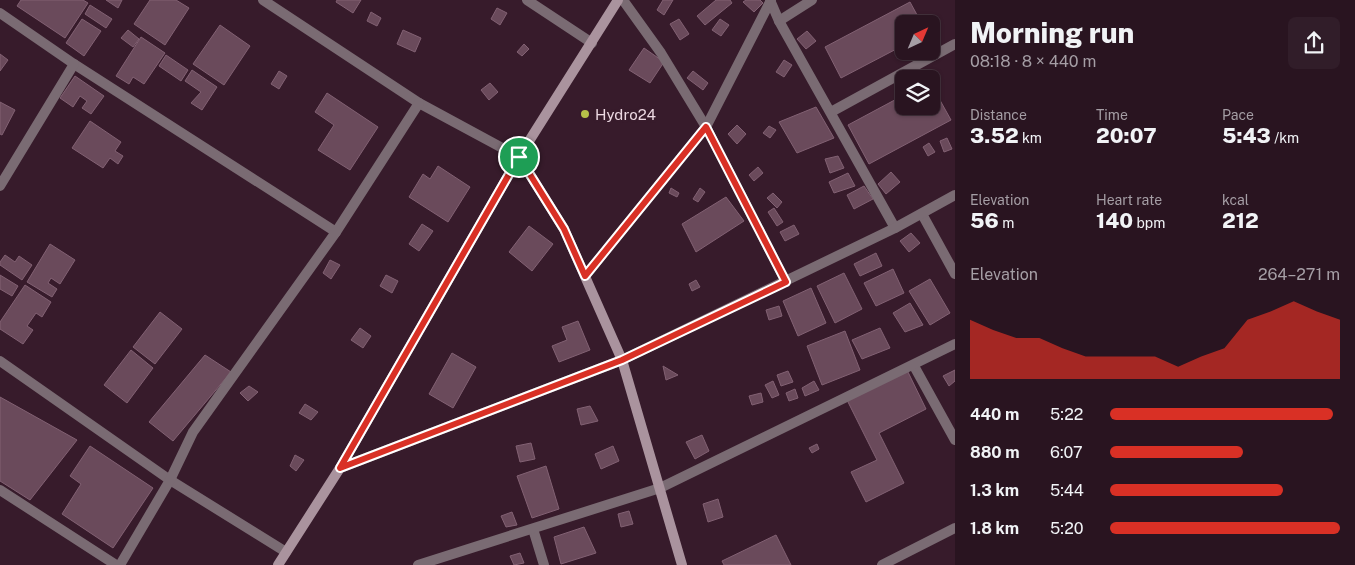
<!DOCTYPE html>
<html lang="en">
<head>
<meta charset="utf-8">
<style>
	body { margin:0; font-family:"Public Sans",sans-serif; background:#311d29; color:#f1f3f6; height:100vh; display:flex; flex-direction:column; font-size:19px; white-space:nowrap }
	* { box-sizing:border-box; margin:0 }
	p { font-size:16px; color:#a59ea5 }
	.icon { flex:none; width:28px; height:28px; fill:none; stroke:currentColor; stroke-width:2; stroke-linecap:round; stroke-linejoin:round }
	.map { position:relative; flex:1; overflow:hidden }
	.drawer { display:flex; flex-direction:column; background:#291420; width:400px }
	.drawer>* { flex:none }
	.needle { width:32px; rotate:44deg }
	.controls { position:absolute; left:895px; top:15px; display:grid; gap:10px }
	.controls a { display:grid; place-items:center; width:45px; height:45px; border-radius:8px; background:#291420; box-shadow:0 1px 4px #0004,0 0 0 1px #45333e; font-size:25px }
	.pin { position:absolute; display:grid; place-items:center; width:42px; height:42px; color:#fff; margin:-21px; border:2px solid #fff; border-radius:50%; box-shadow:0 1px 5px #0007 }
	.round { display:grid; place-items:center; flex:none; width:52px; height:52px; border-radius:8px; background:#311d29 }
	.head { display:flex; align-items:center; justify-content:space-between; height:85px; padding:0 15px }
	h1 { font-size:28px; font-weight:800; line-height:38px }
	.metrics { display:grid; grid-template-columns:repeat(3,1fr); gap:8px; height:85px; padding:5px 15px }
	.metrics div { display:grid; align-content:center }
	.metrics b { font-size:21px; font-weight:800 }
	.metrics small { font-size:14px; font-weight:400 }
	.metrics p { font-size:14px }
	.chart { height:140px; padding:10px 15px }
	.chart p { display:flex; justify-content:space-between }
	.chart svg { width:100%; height:90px; margin-top:5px; fill:#d93025; opacity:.7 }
	ul { padding:0 15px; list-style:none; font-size:16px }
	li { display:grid; grid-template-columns:80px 60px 1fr; align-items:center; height:38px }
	li i { height:12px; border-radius:6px; background:#d93025 }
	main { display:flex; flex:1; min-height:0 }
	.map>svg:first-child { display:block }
	.building { fill:#6a4a5b; stroke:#826173 }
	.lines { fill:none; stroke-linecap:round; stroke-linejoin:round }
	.street { stroke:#7a6b73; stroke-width:10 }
	.secondary { stroke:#aa939e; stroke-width:10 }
	.route-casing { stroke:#fff; stroke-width:10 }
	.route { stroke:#d93025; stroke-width:6 }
	.poi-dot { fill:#b6c149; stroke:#371b2b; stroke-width:2 }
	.labels { text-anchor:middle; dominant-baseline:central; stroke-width:5; stroke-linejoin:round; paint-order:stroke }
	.poi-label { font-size:15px; fill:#edd9e3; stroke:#371b2b; text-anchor:start }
</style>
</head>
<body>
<main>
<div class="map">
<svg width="955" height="565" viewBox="0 0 955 565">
	<rect width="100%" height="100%" fill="#371b2b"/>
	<g class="building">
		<path d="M21 0H83L88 3 65 38 17 6Z"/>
		<path d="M106 0H122L118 8Z"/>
		<path d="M150 0H176L189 8 165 45 134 24Z"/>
		<path d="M337 0H361L353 13 336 2Z"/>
		<path d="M663 0H673L664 15 657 10Z"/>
		<path d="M716 0H730L732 3 705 25 697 16Z"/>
		<path d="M746 0H760L763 3 754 12 743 2Z"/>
		<path d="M910 2 922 24H904V45L841 78 825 47Z"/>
		<path d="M90 5 112 19 106 28 85 14Z"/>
		<path d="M497 8 507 13 500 25 491 19Z"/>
		<path d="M371 12 381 18 377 26 367 21Z"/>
		<path d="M82 19 101 31 84 56 66 43Z"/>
		<path d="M679 19 689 34 680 40 670 24Z"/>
		<path d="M720 19 729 25 721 36 712 30Z"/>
		<path d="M220 25 250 46 224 85 193 64Z"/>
		<path d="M128 30 139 39 133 47 121 38Z"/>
		<path d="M403 30 421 38 415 52 397 44Z"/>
		<path d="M807 31 816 41 806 49 797 39Z"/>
		<path d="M141 37 165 53 144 84 133 77 129 84 116 76Z"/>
		<path d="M524 44 529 49 522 56 517 52Z"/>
		<path d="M644 48 664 62 650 83 629 70Z"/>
		<path d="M0 54 8 60 0 71Z"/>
		<path d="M166 55 188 70 181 81 159 66Z"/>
		<path d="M784 60 792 65 784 77 776 72Z"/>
		<path d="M192 70 217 87 202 110 191 103 201 92 185 81Z"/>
		<path d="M279 71 287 76 279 89 271 84Z"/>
		<path d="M693 71 708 83 703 90 687 78Z"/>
		<path d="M75 76 104 96 91 114 82 108 87 101 80 96 73 107 60 98Z"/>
		<path d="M490 83 498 92 489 100 481 90Z"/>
		<path d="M931 84 951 120 869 164 848 125 904 95V106H931Z"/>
		<path d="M327 93 378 127 350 170 318 150 334 125 315 112Z"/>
		<path d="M0 102 15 110 2 135 0 134Z"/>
		<path d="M816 107 834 138 797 153 779 122Z"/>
		<path d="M90 121 121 142 115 151 123 156 118 164 110 158 103 168 72 148Z"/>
		<path d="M737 125 746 134 737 144 728 134Z"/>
		<path d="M769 126 776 130 770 138 763 133Z"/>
		<path d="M947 138 952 149 944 152 940 141Z"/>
		<path d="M929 143 935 152 928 156 923 147Z"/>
		<path d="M838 156 844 168 830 173 825 159Z"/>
		<path d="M438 166 470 187 448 222 409 197 423 174 430 179Z"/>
		<path d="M758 167 763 173 754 181 749 175Z"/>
		<path d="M891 172 900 182 886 194 878 184Z"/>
		<path d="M848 173 855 186 834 193 829 182Z"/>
		<path d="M864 186 873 199 854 209 847 195Z"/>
		<path d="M671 188 679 193 677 197 669 193Z"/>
		<path d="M700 188 705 192 698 202 693 199Z"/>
		<path d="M773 193 782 202 777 208 767 198Z"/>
		<path d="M726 197 744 221 696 252 682 224Z"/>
		<path d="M774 208 783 222 777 226 768 212Z"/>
		<path d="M422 224 433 231 419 251 409 244Z"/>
		<path d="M794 225 799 234 785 241 780 232Z"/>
		<path d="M529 226 553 244 532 271 509 252Z"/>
		<path d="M911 233 920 243 909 252 900 241Z"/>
		<path d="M50 244 75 260 60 284 51 278 48 283 57 289 52 297 27 282Z"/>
		<path d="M876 253 882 266 860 276 854 264Z"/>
		<path d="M5 255 15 262 19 256 32 265 22 280 0 265V262Z"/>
		<path d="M330 260 340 265 331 279 323 273Z"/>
		<path d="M893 269 904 293 876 306 864 283Z"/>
		<path d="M844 273 862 309 835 323 817 286Z"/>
		<path d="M0 275 18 286 12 296 0 289Z"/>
		<path d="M386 275 398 281 392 293 380 286Z"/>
		<path d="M930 279 950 313 930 325 909 291Z"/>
		<path d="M696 280 700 287 692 291 689 284Z"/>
		<path d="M25 285 51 302 42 317 36 313 27 326 33 330 23 344 0 329V322Z"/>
		<path d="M811 288 826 323 798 336 783 301Z"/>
		<path d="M910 303 923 325 905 332 893 313Z"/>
		<path d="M779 306 782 316 769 320 766 310Z"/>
		<path d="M160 312 182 329 155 364 133 347Z"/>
		<path d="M578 321 590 350 559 362 552 346 567 340 562 327Z"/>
		<path d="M360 328 371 336 363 348 351 340Z"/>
		<path d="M880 328 890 348 862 359 852 340Z"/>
		<path d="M845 331 860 370 822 385 807 346Z"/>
		<path d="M131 350 153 368 127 403 104 385Z"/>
		<path d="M452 353 476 367 453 408 429 394Z"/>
		<path d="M205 355 231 372 173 441 149 422Z"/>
		<path d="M663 366 678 375 666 380Z"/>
		<path d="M907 370 926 409 879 433 904 483 866 502 851 472 877 460 847 400Z"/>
		<path d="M955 370V381L949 386 943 376Z"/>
		<path d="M788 371 793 382 781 386 777 375Z"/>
		<path d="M773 381 779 395 772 398 765 385Z"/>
		<path d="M814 381 819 390 805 396 802 388Z"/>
		<path d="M249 386 258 392 248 401 240 393Z"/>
		<path d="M795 389 798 398 789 401 786 393Z"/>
		<path d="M761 393 763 402 752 405 749 396Z"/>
		<path d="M0 397 77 440 30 500 0 481Z"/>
		<path d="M305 404 318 412 311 420 299 413Z"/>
		<path d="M590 406 598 421 581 425 577 409Z"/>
		<path d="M702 435 709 451 695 459 686 442Z"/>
		<path d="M531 443 535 459 520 462 516 446Z"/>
		<path d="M817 444 819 449 812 453 809 448Z"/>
		<path d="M90 446 153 488 113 548 62 514 81 484 70 476Z"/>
		<path d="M613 446 619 461 601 469 595 454Z"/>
		<path d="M295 455 304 460 296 471 290 466Z"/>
		<path d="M546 466 559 509 532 518 517 476Z"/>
		<path d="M718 499 723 517 708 522 703 504Z"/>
		<path d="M629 511 633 524 621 527 618 514Z"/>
		<path d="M512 512 517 525 506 527 501 516Z"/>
		<path d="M584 527 596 553 561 564 554 537Z"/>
		<path d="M776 535 791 565H724L722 561Z"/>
		<path d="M520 553 524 563 514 565 510 556Z"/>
	</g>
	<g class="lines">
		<g class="street">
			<path d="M263 0 419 103 519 157"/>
			<path d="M527 0 592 43"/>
			<path d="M623 0 661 53 706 127 786 282"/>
			<path d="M770 0 779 21 895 228"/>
			<path d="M0 13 74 64 336 232"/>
			<path d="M779 21 812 0"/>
			<path d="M831 112 955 44"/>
			<path d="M0 186 74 64"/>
			<path d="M922 214 955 274"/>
			<path d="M585 276 706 127 771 0"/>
			<path d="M0 361 170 480 286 552"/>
			<path d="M914 366 955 440"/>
			<path d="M340 468 622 360 895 228 955 195"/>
			<path d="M0 490 116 565"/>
			<path d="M533 529 544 565"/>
			<path d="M120 565 170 480 193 432 336 232 419 103"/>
			<path d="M418 565 660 488 955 344"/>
			<path d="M882 565 955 528"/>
		</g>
		<g class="secondary">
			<path d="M519 157 564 229 622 360 682 565"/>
			<path d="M278 565 340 468 519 157 618 0"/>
		</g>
	</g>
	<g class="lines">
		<defs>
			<path id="route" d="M706 127 786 282 622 360 340 468 519 157 564 229 585 276Z"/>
		</defs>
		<use href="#route" class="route-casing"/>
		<use href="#route" class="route"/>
	</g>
	<circle class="poi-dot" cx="585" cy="114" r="5"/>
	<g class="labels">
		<g class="poi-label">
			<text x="595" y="114">Hydro24</text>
		</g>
	</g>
</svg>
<div class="controls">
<a><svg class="needle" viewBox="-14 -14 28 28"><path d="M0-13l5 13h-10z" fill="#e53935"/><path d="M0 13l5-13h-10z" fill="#a59ea5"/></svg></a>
<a><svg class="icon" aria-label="layers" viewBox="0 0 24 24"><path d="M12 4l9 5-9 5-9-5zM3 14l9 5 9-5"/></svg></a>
</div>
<div class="pin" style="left:519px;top:157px;background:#1e9e55"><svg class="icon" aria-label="arrive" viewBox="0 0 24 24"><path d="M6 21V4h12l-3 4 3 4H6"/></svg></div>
</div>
<section class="drawer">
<div class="head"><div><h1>Morning run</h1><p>08:18 · 8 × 440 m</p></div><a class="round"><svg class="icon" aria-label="share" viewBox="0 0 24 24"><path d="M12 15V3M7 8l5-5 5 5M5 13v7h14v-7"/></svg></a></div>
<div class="metrics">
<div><p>Distance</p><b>3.52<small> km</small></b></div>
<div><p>Time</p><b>20:07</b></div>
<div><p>Pace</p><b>5:43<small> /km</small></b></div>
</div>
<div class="metrics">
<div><p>Elevation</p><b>56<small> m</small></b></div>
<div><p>Heart rate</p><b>140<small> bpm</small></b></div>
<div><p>kcal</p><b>212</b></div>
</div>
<div class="chart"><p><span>Elevation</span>264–271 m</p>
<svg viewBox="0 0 160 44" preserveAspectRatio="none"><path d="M0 44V15L10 20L20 24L30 24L40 29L50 33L60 33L70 33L80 33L90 38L100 33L110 29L120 15L130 11L140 6L150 11L160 15V44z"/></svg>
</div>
<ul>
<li><b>440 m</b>5:22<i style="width:97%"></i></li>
<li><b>880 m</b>6:07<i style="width:58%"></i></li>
<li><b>1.3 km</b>5:44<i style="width:75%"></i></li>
<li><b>1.8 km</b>5:20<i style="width:100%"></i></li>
</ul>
</section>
</main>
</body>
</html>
